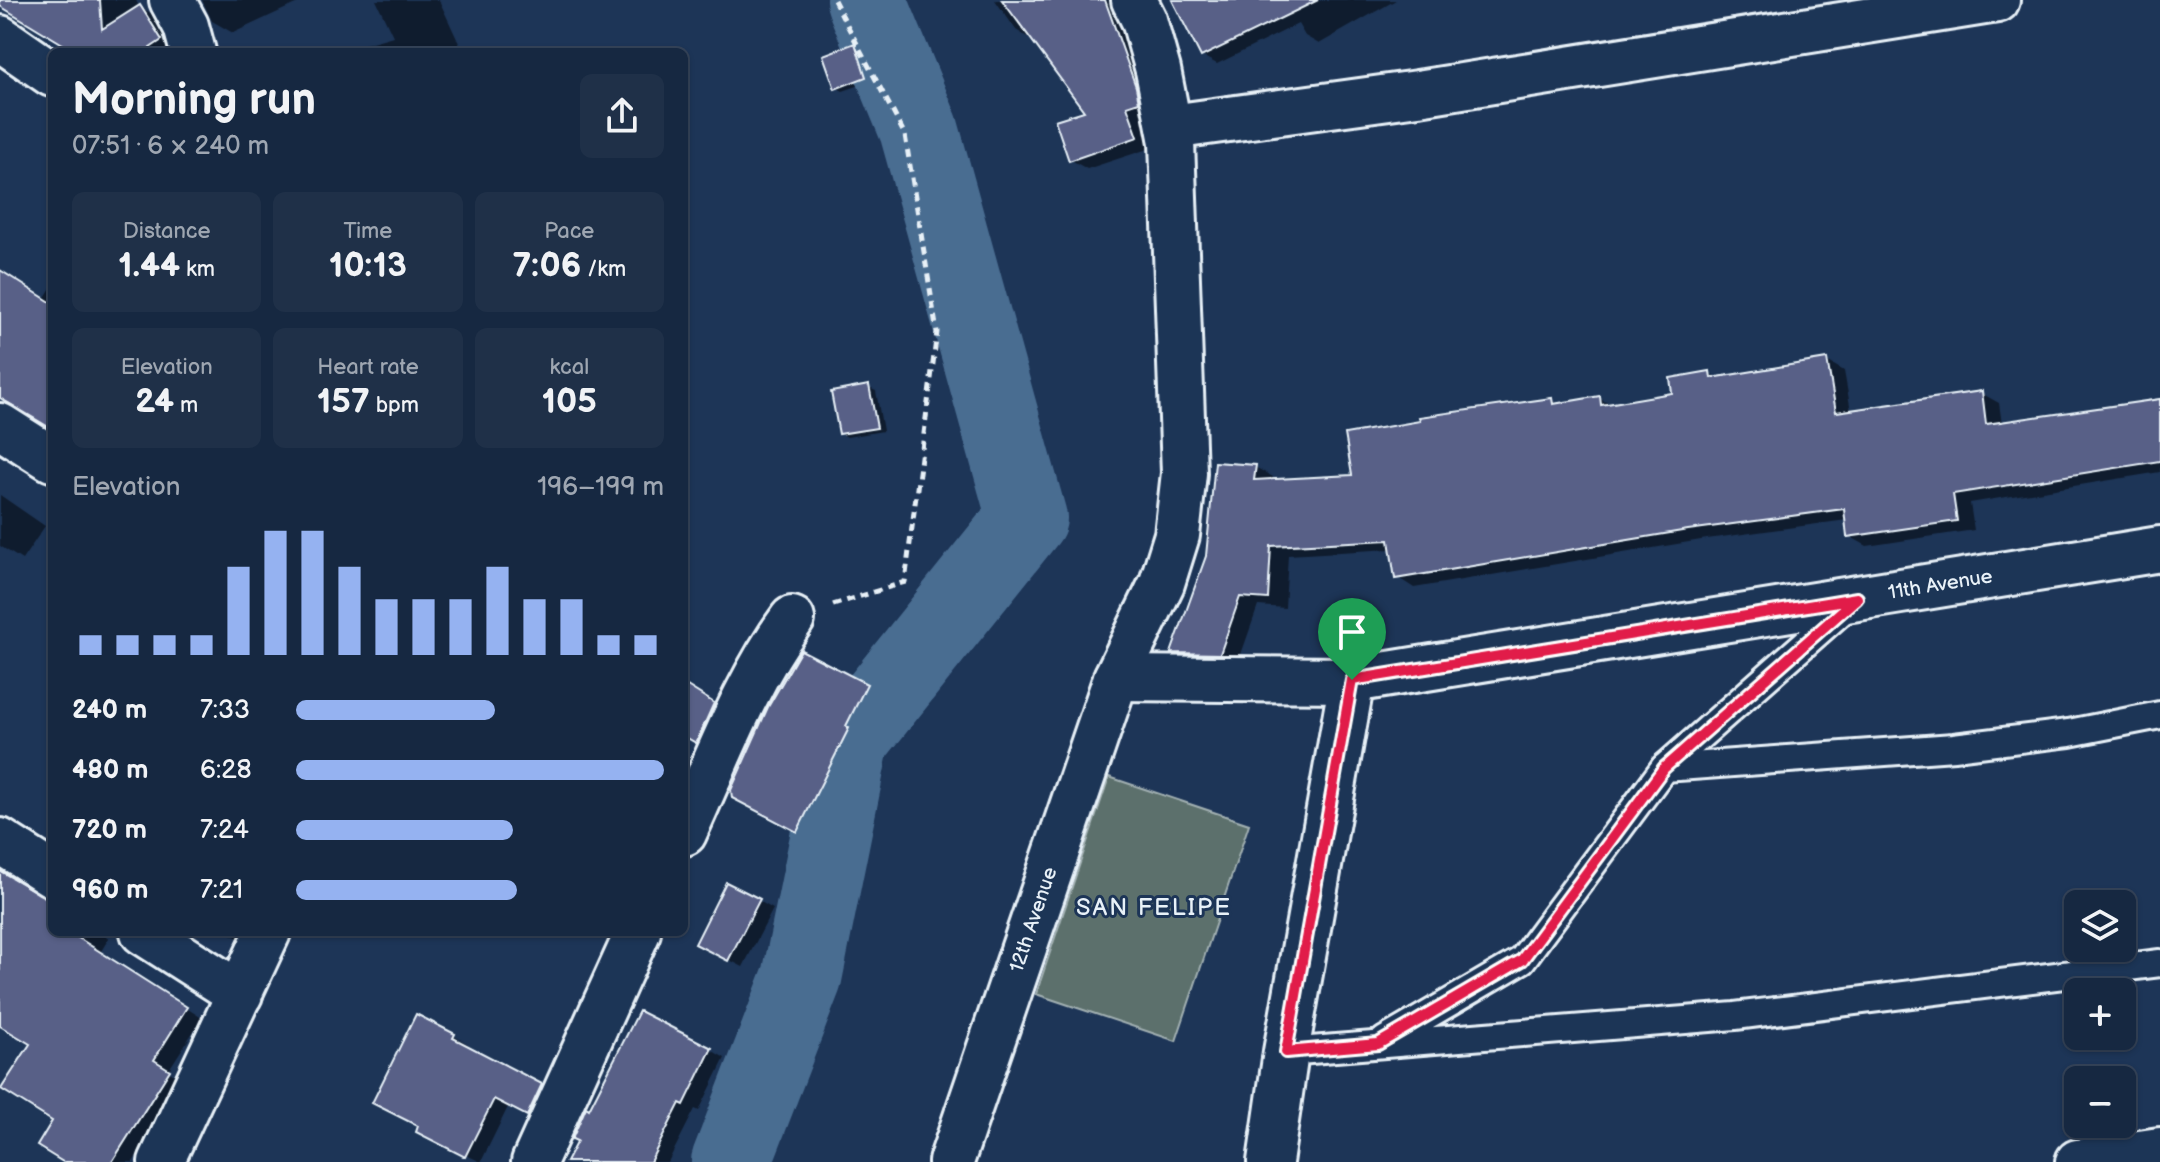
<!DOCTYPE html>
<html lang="en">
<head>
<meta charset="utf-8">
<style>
	body { margin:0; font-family:"Balsamiq Sans",sans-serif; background:#1f3048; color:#f1f3f6; height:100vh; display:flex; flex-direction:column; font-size:30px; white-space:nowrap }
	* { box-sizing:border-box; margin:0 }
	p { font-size:26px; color:#9ea6b1 }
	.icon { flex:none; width:44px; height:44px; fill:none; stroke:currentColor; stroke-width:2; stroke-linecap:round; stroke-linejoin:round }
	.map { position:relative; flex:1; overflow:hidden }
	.side { position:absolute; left:48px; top:48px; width:640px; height:888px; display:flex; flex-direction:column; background:#162841; border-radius:12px; box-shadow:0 2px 6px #0004,0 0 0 2px #35445a }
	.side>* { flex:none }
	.controls { position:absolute; left:2064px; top:890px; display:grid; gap:16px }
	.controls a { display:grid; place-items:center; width:72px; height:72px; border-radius:12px; background:#162841; box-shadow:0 2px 6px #0004,0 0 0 2px #35445a; font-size:40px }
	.pin { position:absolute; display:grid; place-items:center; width:68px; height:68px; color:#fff; margin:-82px -34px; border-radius:50% 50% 50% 0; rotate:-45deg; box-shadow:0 0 8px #0007 }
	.pin .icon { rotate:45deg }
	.round { display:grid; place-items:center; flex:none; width:84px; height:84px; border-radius:12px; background:#1f3048 }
	.headline { display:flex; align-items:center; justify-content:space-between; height:136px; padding:0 24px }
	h1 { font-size:44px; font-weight:700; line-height:60px }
	.figures { display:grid; grid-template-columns:repeat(3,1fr); gap:12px; height:136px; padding:8px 24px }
	.figures div { display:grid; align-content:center; border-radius:12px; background:#1f3048; text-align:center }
	.figures b { font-size:34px; font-weight:700 }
	.figures small { font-size:22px; font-weight:400 }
	.figures p { font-size:22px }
	.chart { height:224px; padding:16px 24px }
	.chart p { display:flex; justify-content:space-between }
	.chart svg { width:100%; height:144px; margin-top:8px; stroke:#95b2f1; stroke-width:6 }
	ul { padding:0 24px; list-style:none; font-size:26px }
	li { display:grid; grid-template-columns:128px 96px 1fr; align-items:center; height:60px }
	li i { height:20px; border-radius:10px; background:#95b2f1 }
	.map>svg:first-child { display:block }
	.pitch { fill:#5b706c; stroke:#a2b0b2; stroke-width:2 }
	.shadow { fill:#0007 }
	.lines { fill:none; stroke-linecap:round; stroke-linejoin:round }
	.river { stroke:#4a6d91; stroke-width:80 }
	.building { fill:#586087; stroke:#e8f1f8; stroke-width:2 }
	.service-casing { stroke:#e8f1f8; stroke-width:32 }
	.minor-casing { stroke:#e8f1f8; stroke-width:50 }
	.tertiary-casing { stroke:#e8f1f8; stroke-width:50 }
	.path { stroke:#e8f1f8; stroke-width:5; stroke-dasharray:8 6; stroke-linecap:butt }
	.service { stroke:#1d3557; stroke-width:26 }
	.minor { stroke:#1d3557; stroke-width:44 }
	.tertiary { stroke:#1d3557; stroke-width:44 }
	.route-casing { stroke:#fff; stroke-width:16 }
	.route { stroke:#e11d48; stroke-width:10 }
	.labels { text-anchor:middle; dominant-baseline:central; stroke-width:6; stroke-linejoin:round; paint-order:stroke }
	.street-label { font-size:20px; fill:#e8f1f8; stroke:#1d3557 }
	.quarter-label { font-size:24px; letter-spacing:2px; fill:#e8f1f8; stroke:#1d3557 }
</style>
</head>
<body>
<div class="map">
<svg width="2160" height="1162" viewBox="0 0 2160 1162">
	<rect width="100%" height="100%" fill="#1d3557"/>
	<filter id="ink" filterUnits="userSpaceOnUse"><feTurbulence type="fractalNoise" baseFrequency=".0125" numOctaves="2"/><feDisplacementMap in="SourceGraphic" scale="16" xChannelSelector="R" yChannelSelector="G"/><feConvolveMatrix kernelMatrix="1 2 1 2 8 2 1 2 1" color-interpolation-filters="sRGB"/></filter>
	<g filter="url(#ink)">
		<path class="pitch" d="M1109 777 1249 824 1176 1041 1036 994Z"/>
		<g class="shadow">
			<path d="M0 0H136L139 7 164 19 179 52H74L66 44 0 4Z"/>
			<path d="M202 0H304L233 33 212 21Z"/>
			<path d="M376 0H439L463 52H337L393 36Z"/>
			<path d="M995 0H1117L1154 111 1143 115 1154 147 1087 169 1071 160 1087 112 1032 40 1016 30Z"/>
			<path d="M1175 0H1396L1319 44 1305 36 1298 24 1217 64 1202 56Z"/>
			<path d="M854 46 861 49 872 81 843 91 836 87Z"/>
			<path d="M0 272 44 299 52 286V426L0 395Z"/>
			<path d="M1827 361 1844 371 1851 411 1981 393 1999 403 2002 424 2160 401V472L1970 503 1974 530 1867 546 1849 536 1847 520 1707 539 1414 588 1397 577 1392 549 1288 555 1285 608 1258 606 1238 663 1190 662 1173 653 1255 467 1273 477 1272 481 1354 477 1552 400 1560 405 1599 398 1611 405 1675 395 1709 373 1718 378Z"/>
			<path d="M869 388 876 391 883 431 847 437 840 433Z"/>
			<path d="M0 495 45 526 22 560 0 546Z"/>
			<path d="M809 657 881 694 860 736 863 738 812 838 749 806Z"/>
			<path d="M684 685 725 712 705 746 684 733Z"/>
			<path d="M0 870 52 904V932H99L109 938 100 953 202 1018 168 1071 184 1081 133 1162H67L32 1044 0 1023Z"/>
			<path d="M759 901 773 909 743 967 712 951Z"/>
			<path d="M228 932H248L243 941Z"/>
			<path d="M454 1036 468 1044 467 1048 555 1095 542 1122 509 1105 481 1162 433 1139 421 1126 389 1110Z"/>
			<path d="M711 1050 725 1058 699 1111 695 1109 668 1162H592Z"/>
		</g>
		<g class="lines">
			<path class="river" d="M731 1162 802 978 850 739 1027 518 919 129 866 0"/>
		</g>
		<g class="building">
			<path d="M0 0H100L102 29 140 5 162 40 144 52H67L71 49 0 6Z"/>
			<path d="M1002 0H1105L1136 87 1139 102 1127 106 1138 137 1069 161 1055 120 1084 111Z"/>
			<path d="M1172 0H1318L1201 57Z"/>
			<path d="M855 43 866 77 835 89 823 55Z"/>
			<path d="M0 270 52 303V429L0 398Z"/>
			<path d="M1827 359 1836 412 1982 391 1986 424 2160 399V461L1953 494 1957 521 1847 537 1844 509 1688 530 1395 579 1389 540 1271 546 1268 599 1240 597 1220 654 1171 653 1206 556 1215 462 1256 465 1254 480 1352 475 1345 434 1420 421 1419 417 1552 398 1553 404 1600 396 1601 405 1672 393 1670 378 1710 371 1711 378Z"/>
			<path d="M869 385 877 428 839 434 831 392Z"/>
			<path d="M801 650 867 684 846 726 849 728 797 832 732 798 731 790 768 707Z"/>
			<path d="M684 684 714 703 696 743 684 736Z"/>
			<path d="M0 871 52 901V932H69L187 1007 154 1060 170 1070 112 1162H63L37 1146 52 1121 1 1089 30 1044 0 1026Z"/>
			<path d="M726 882 760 899 728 961 695 944Z"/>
			<path d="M639 1011 712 1048 684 1105 680 1103 650 1162H566L577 1141 572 1139 586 1107 589 1109Z"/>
			<path d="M416 1014 455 1034 453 1038 542 1084 527 1116 494 1099 465 1157 416 1132 418 1126 372 1103Z"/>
		</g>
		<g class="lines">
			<defs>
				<g id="service">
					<path d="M1664 768 1954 747 2069 733 2160 715"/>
					<path d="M1385 1040 1522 960 1664 768 1852 602"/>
					<path d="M1286 1052 1735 1016 2160 963"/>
				</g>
				<g id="minor">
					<path d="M172 0 186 26 193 52"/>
					<path d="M0 38 52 74"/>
					<path d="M1171 127 1418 93 1997 0"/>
					<path d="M0 426 52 459"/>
					<path id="s1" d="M1116 678 1352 680 2160 549"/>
					<path d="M684 833C717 761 745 683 792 619"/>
					<path d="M0 841 52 874"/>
					<path d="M143 932 240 994"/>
					<path d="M161 1162 268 932"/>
					<path d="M534 1162 638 932"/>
					<path d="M1270 1162 1286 1052 1352 680"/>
					<path d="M2078 1162 2160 1150"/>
				</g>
				<g id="tertiary">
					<path id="s2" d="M951 1162 1116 678 1162 583 1177 535 1184 473 1172 142 1158 70 1144 20 1134 0"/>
				</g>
			</defs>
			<use href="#service" class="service-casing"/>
			<use href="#minor" class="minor-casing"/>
			<use href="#tertiary" class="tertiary-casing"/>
			<path class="path" d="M833 605 905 582 937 332 905 135 834 0"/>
			<use href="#service" class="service"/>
			<use href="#minor" class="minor"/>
			<use href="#tertiary" class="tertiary"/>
		</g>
	</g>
	<g class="lines" filter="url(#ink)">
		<defs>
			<path id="route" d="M1857 598 1664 768 1522 960 1378 1044 1286 1052 1352 680Z"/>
		</defs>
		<use href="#route" class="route-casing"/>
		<use href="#route" class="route"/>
	</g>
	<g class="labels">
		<g class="street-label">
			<text stroke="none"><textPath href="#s1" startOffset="832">11th Avenue</textPath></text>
			<text stroke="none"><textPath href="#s2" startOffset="256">12th Avenue</textPath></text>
		</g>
		<g class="quarter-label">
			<text x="1154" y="907">SAN FELIPE</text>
		</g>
	</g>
</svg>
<div class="controls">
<a><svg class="icon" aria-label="layers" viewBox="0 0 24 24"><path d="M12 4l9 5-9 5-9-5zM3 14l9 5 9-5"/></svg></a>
<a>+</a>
<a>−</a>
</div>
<div class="pin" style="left:1352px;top:680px;background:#1e9e55"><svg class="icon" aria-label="arrive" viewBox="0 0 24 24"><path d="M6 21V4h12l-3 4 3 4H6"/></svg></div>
<section class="side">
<div class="headline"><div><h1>Morning run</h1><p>07:51 · 6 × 240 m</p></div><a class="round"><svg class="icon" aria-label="share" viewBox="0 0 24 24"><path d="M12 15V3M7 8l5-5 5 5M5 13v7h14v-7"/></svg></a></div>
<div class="figures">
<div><p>Distance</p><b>1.44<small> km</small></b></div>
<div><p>Time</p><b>10:13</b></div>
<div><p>Pace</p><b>7:06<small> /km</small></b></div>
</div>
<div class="figures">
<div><p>Elevation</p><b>24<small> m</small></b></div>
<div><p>Heart rate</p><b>157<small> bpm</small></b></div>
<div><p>kcal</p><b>105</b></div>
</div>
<div class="chart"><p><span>Elevation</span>196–199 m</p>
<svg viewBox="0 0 160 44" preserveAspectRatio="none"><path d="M5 44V38M15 44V38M25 44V38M35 44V38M45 44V17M55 44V6M65 44V6M75 44V17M85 44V27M95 44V27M105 44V27M115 44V17M125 44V27M135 44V27M145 44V38M155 44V38"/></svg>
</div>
<ul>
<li><b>240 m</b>7:33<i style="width:54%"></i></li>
<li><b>480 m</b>6:28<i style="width:100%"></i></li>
<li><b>720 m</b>7:24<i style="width:59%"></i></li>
<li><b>960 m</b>7:21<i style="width:60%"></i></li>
</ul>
</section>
</div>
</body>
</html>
